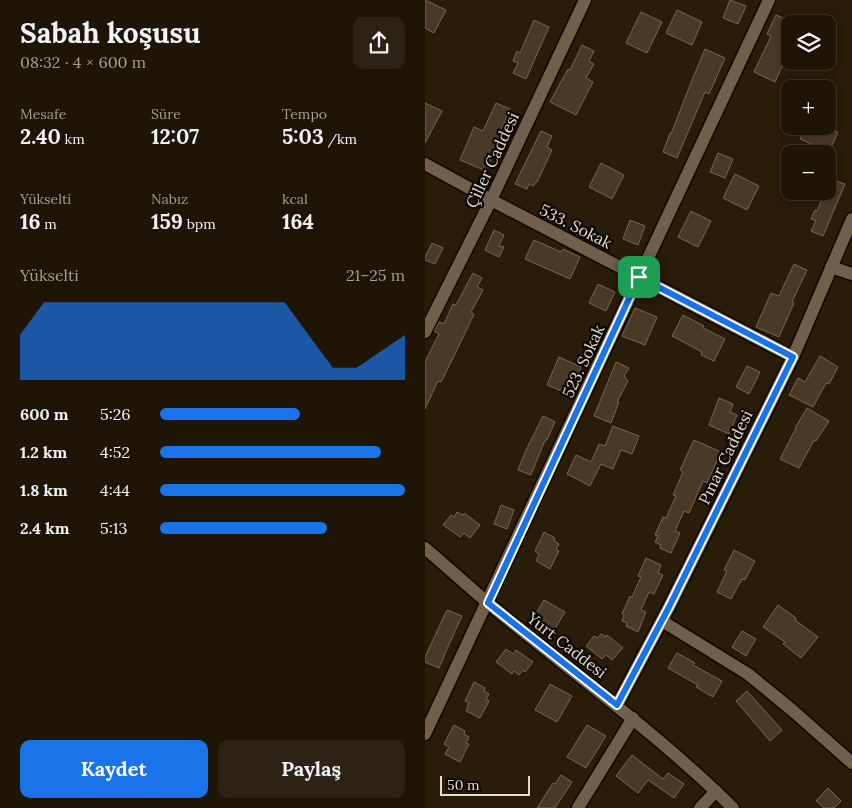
<!DOCTYPE html>
<html lang="tr">
<head>
<meta charset="utf-8">
<style>
	body { margin:0; font-family:Lora,serif; background:#2c2215; color:#f1f3f6; height:100vh; display:flex; flex-direction:column; font-size:19px; white-space:nowrap }
	* { box-sizing:border-box; margin:0 }
	p { font-size:16px; color:#a19f9b }
	.icon { flex:none; width:28px; height:28px; fill:none; stroke:currentColor; stroke-width:2; stroke-linecap:round; stroke-linejoin:round }
	.map { position:relative; flex:1; overflow:hidden }
	.details { display:flex; flex-direction:column; background:#1f1507; width:425px }
	.details>* { flex:none }
	.fabs { position:absolute; left:356px; top:15px; display:grid; gap:10px }
	.fabs a { display:grid; place-items:center; width:55px; height:55px; border-radius:10px; background:#1f1507; box-shadow:0 2px 8px #0003,0 0 0 1px #3c3428; font-size:25px }
	.scale { position:absolute; left:15px; bottom:12px; width:90px; box-sizing:border-box; padding-left:5px; border:2px solid #e4dbd0; border-top:0; font-size:14px; line-height:18px; white-space:nowrap; color:#e4dbd0; -webkit-text-stroke:4px #0d0702; paint-order:stroke }
	.pin { position:absolute; display:grid; place-items:center; width:42px; height:42px; color:#fff; margin:-21px; border-radius:10px; box-shadow:0 2px 8px #0006 }
	.round { display:grid; place-items:center; flex:none; width:52px; height:52px; border-radius:10px; background:#2c2215 }
	.head { display:flex; align-items:center; justify-content:space-between; height:85px; padding:0 20px }
	h1 { font-size:28px; font-weight:800; line-height:38px }
	.stats { display:grid; grid-template-columns:repeat(3,1fr); gap:8px; height:85px; padding:5px 20px }
	.stats div { display:grid; align-content:center }
	.stats b { font-size:21px; font-weight:800 }
	.stats small { font-size:14px; font-weight:400 }
	.stats p { font-size:14px }
	.chart { height:140px; padding:10px 20px }
	.chart p { display:flex; justify-content:space-between }
	.chart svg { width:100%; height:90px; margin-top:5px; fill:#1a73e8; opacity:.7 }
	.primary-button { display:flex; gap:10px; margin-top:auto; padding:10px 20px }
	.primary-button a { flex:1; height:58px; border-radius:10px; background:#1a73e8; color:#fff; font-size:20px; font-weight:800; line-height:58px; text-align:center }
	.primary-button a+a { background:#2c2215; color:#f1f3f6 }
	ul { padding:0 20px; list-style:none; font-size:16px }
	li { display:grid; grid-template-columns:80px 60px 1fr; align-items:center; height:38px }
	li i { height:12px; border-radius:6px; background:#1a73e8 }
	main { display:flex; flex:1; min-height:0 }
	.map>svg:first-child { display:block }
	.building { fill:#493a27; stroke:#766652 }
	.lines { fill:none; stroke-linecap:round; stroke-linejoin:round }
	.minor-casing { stroke:#110600; stroke-width:15 }
	.minor { stroke:#6f5f4b; stroke-width:12 }
	.route-casing { stroke:#fff; stroke-width:10 }
	.route { stroke:#1a73e8; stroke-width:6 }
	.labels { text-anchor:middle; dominant-baseline:central; stroke-width:4.5; stroke-linejoin:round; paint-order:stroke }
	.street-label { font-size:16px; fill:#e4dbd0; stroke:#0d0702 }
</style>
</head>
<body>
<main>
<section class="details">
<div class="head"><div><h1>Sabah koşusu</h1><p>08:32 · 4 × 600 m</p></div><a class="round"><svg class="icon" aria-label="share" viewBox="0 0 24 24"><path d="M12 15V3M7 8l5-5 5 5M5 13v7h14v-7"/></svg></a></div>
<div class="stats">
<div><p>Mesafe</p><b>2.40<small> km</small></b></div>
<div><p>Süre</p><b>12:07</b></div>
<div><p>Tempo</p><b>5:03<small> /km</small></b></div>
</div>
<div class="stats">
<div><p>Yükselti</p><b>16<small> m</small></b></div>
<div><p>Nabız</p><b>159<small> bpm</small></b></div>
<div><p>kcal</p><b>164</b></div>
</div>
<div class="chart"><p><span>Yükselti</span>21–25 m</p>
<svg viewBox="0 0 160 44" preserveAspectRatio="none"><path d="M0 44V22L10 6L20 6L30 6L40 6L50 6L60 6L70 6L80 6L90 6L100 6L110 6L120 22L130 38L140 38L150 30L160 22V44z"/></svg>
</div>
<ul>
<li><b>600 m</b>5:26<i style="width:57%"></i></li>
<li><b>1.2 km</b>4:52<i style="width:90%"></i></li>
<li><b>1.8 km</b>4:44<i style="width:100%"></i></li>
<li><b>2.4 km</b>5:13<i style="width:68%"></i></li>
</ul>
<div class="primary-button"><a>Kaydet</a><a>Paylaş</a></div>
</section>
<div class="map">
<svg width="427" height="808" viewBox="0 0 427 808">
	<rect width="100%" height="100%" fill="#291c09"/>
	<g class="building">
		<path d="M0 0 21 10 9 33 0 28Z"/>
		<path d="M305 0 321 6 313 24 298 18Z"/>
		<path d="M252 10 277 22 267 45 241 33Z"/>
		<path d="M216 12 237 22 222 53 201 43Z"/>
		<path d="M351 15 365 21V49L350 82 329 72 346 36 342 34Z"/>
		<path d="M109 20 124 27 101 79 88 73 93 63 88 61 92 51 95 53Z"/>
		<path d="M157 45 169 51 164 61 169 64 161 78 168 82 151 115 125 102 143 69 145 70Z"/>
		<path d="M280 49 300 58 284 94 280 92 252 158 238 152 245 133 246 134 265 85Z"/>
		<path d="M0 103 17 111 0 143Z"/>
		<path d="M71 103 85 109 73 137 75 138 61 171 35 160 49 127 58 131Z"/>
		<path d="M380 126H399L413 132 404 152 375 139Z"/>
		<path d="M116 131 127 136 122 147 127 150 112 182 108 186 104 184 102 189 90 184Z"/>
		<path d="M293 153 308 159 300 178 285 172Z"/>
		<path d="M176 163 199 175 187 199 164 187Z"/>
		<path d="M310 174 334 186 322 210 298 198Z"/>
		<path d="M405 179 420 184 398 236 386 231 391 221 386 219 390 210 392 211 400 191H402V185Z"/>
		<path d="M266 211 286 221 273 247 253 237Z"/>
		<path d="M205 220 220 226 213 245 198 239Z"/>
		<path d="M69 230 79 235 74 246 79 247 74 257 60 250Z"/>
		<path d="M109 240 136 252 138 249 155 257 145 279 100 259Z"/>
		<path d="M7 243 18 248 10 264 0 260V257Z"/>
		<path d="M369 264 382 270 367 302 369 303 354 337 331 327 346 293 354 296Z"/>
		<path d="M48 273 57 278 52 287 58 290 46 312 49 314 31 352 16 382 13 381 0 409V362L14 334 9 331 14 322 19 324 28 304 31 305Z"/>
		<path d="M173 284 190 292 181 311 164 303Z"/>
		<path d="M210 308 232 317 220 345 197 336Z"/>
		<path d="M258 315 279 326 278 328 300 339 289 361 276 355 277 352 247 336Z"/>
		<path d="M395 356 413 367 404 384 401 383 388 407 364 395 373 378 380 382Z"/>
		<path d="M134 357 156 367 144 394 122 385Z"/>
		<path d="M191 362 204 368 199 376 203 381 192 402H194L186 423 169 416Z"/>
		<path d="M322 366 335 372 324 394 311 387Z"/>
		<path d="M294 398 308 404 305 412 312 415 304 434 284 425Z"/>
		<path d="M382 408 404 421 391 441 389 440 374 468 355 459 371 428H370Z"/>
		<path d="M118 416 130 422 122 440H120L106 475 93 470 101 450Z"/>
		<path d="M188 426 214 436 207 454 196 450 188 469 176 464 165 486 142 474 151 455 166 462 174 444 180 446Z"/>
		<path d="M269 440 296 452 282 483 278 481 264 513 259 511 250 531 255 533 246 553 235 548 236 545 230 542 233 536 230 535 238 517 241 518 251 496 248 495 258 472 255 470Z"/>
		<path d="M76 505 89 510 82 529 69 524Z"/>
		<path d="M32 512 38 515 39 513 55 525 45 538 39 533 35 537 18 525 26 515 29 517Z"/>
		<path d="M119 532 130 538 129 541 134 544 131 550 134 551 125 569 111 561 114 554 110 551Z"/>
		<path d="M309 550 330 561 320 580 317 579 306 599 292 592 302 571 299 570Z"/>
		<path d="M221 558 236 565 233 573 238 575 229 594 224 592 216 610 221 612 213 632 201 626 202 623 197 621 199 615 197 614 205 596 207 597 216 577 213 576Z"/>
		<path d="M119 600 140 612 128 632 107 620Z"/>
		<path d="M353 605 371 618 370 620 393 637 376 658 358 644 360 642 338 627Z"/>
		<path d="M22 610 37 616 22 649 14 668 0 662V657Z"/>
		<path d="M317 631 331 639 321 656 307 647Z"/>
		<path d="M176 634 181 637 182 635 198 648 187 660 181 655 177 659 161 646 169 636 172 638Z"/>
		<path d="M81 649 88 654 91 650 108 662 100 672 98 670 94 675 89 671 87 674 71 662Z"/>
		<path d="M252 653 270 663 268 665 297 681 288 697 271 687 273 685 243 668Z"/>
		<path d="M49 682 60 688 59 691 64 694 61 699 64 701 55 718 41 711 44 703 40 701Z"/>
		<path d="M125 684 147 696 132 722 110 710Z"/>
		<path d="M322 691 357 730 345 741 311 701Z"/>
		<path d="M29 725 40 731 39 734 44 737 41 743 44 744 35 762 20 754 24 747 19 744Z"/>
		<path d="M162 725 181 736 161 768 142 757Z"/>
		<path d="M207 755 238 779 243 773 259 784 249 798 223 780 213 793 191 776Z"/>
		<path d="M136 775 147 782 130 808H112L128 783 130 784Z"/>
		<path d="M403 788 416 801 409 808H399L391 801Z"/>
	</g>
	<g class="lines">
		<defs>
			<g id="minor">
				<path d="M0 164 66 200 368 357"/>
				<path d="M406 267 427 274"/>
				<path d="M0 332 66 200 160 0"/>
				<path d="M0 548C21 566 42 585 63 603 145 671 232 733 308 808"/>
				<path d="M237 621 323 674 367 710 427 763"/>
				<path d="M192 705 244 607 368 357 427 219"/>
				<path d="M0 734 344 0"/>
				<path d="M153 808 208 718"/>
				<path d="M275 808 291 791"/>
			</g>
		</defs>
		<use href="#minor" class="minor-casing"/>
		<use href="#minor" class="minor"/>
	</g>
	<g class="lines">
		<defs>
			<path id="route" d="M214 277 368 357 244 607 192 705 63 603Z"/>
		</defs>
		<use href="#route" class="route-casing"/>
		<use href="#route" class="route"/>
	</g>
	<g class="labels">
		<g class="street-label">
			<text transform="translate(67 160) rotate(-65)">Çiller Caddesi</text>
			<text transform="translate(151 226) rotate(27)">533. Sokak</text>
			<text transform="translate(158 361) rotate(-65)">523. Sokak</text>
			<text transform="translate(300 457) rotate(-64)">Pınar Caddesi</text>
			<text transform="translate(142 645) rotate(38)">Yurt Caddesi</text>
		</g>
	</g>
</svg>
<div class="fabs">
<a><svg class="icon" aria-label="layers" viewBox="0 0 24 24"><path d="M12 4l9 5-9 5-9-5zM3 14l9 5 9-5"/></svg></a>
<a>+</a>
<a>−</a>
</div>
<div class="scale">50 m</div>
<div class="pin" style="left:214px;top:277px;background:#1e9e55"><svg class="icon" aria-label="arrive" viewBox="0 0 24 24"><path d="M6 21V4h12l-3 4 3 4H6"/></svg></div>
</div>
</main>
</body>
</html>
